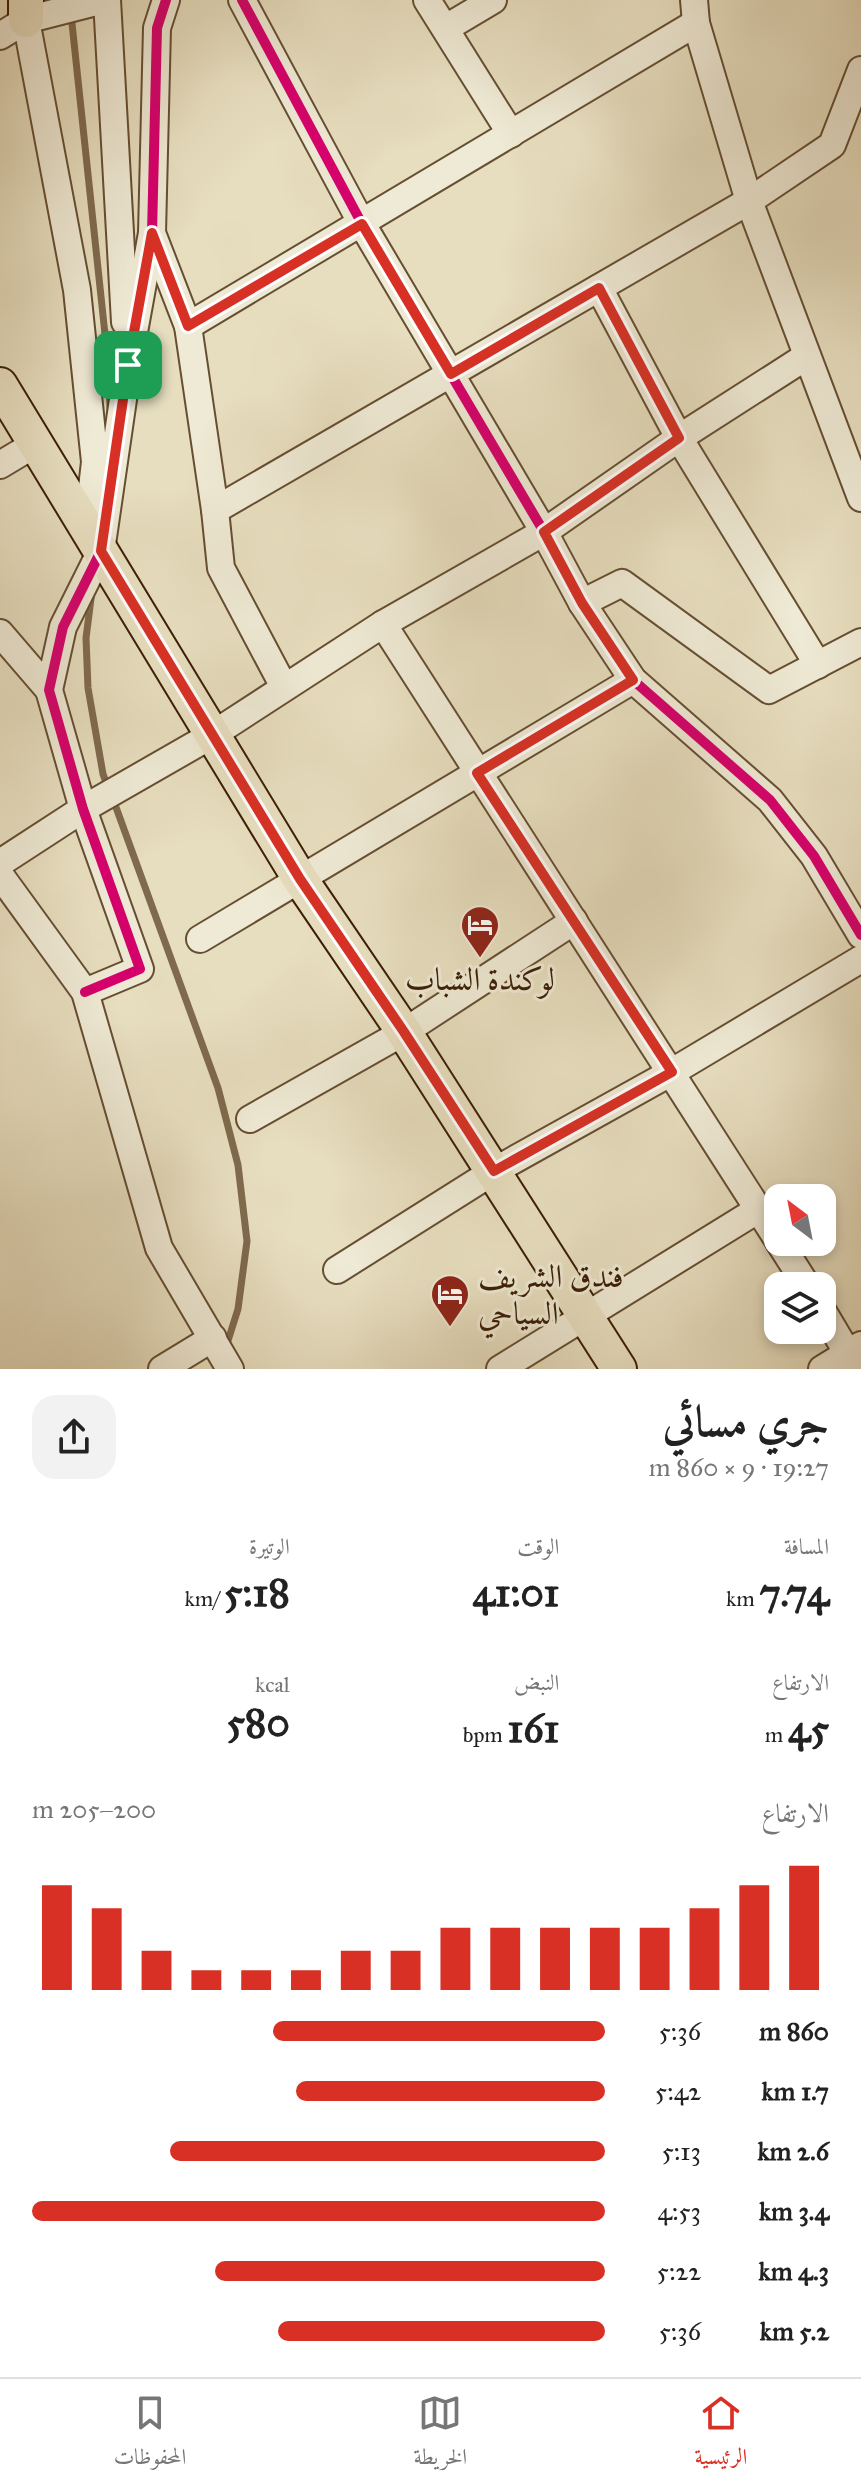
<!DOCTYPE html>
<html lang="ar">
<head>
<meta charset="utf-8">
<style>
	body { margin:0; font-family:"IM FELL Great Primer",Amiri,serif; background:#f2f2f2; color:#222; direction:rtl; height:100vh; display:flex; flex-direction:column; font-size:30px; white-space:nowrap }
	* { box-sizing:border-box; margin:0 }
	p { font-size:26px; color:#767676 }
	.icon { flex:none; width:44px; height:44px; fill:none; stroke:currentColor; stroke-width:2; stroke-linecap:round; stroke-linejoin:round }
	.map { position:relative; height:1369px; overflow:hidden; direction:ltr }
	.details { display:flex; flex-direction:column; background:#fff; flex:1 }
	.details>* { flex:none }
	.needle { width:52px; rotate:328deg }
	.controls { position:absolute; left:764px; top:1184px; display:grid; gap:16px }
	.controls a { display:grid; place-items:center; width:72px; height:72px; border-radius:16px; background:#fff; box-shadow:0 4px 12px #0003; font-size:40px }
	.pin { position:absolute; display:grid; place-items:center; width:68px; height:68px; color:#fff; margin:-34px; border-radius:16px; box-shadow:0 4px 12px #0006 }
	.round { display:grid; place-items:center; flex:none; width:84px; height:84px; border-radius:24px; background:#f2f2f2 }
	.overview { display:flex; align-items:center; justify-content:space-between; height:136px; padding:0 32px }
	h1 { font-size:44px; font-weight:700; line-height:60px }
	.metrics { display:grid; grid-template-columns:repeat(3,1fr); gap:12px; height:136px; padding:8px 32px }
	.metrics div { display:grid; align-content:center }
	.metrics b { font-size:40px; font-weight:700 }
	.metrics small { font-size:22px; font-weight:400 }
	.metrics p { font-size:22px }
	.chart { height:224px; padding:16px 32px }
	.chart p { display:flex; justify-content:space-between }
	.chart svg { width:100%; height:144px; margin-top:8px; stroke:#d93025; stroke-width:6 }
	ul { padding:0 32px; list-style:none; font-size:26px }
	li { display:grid; grid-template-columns:128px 96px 1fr; align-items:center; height:60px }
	li i { height:20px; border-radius:10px; background:#d93025 }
	.menu { display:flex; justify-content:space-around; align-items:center; height:112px; border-top:2px solid #e0e0e0; background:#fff; font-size:22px; color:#767676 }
	.menu a { display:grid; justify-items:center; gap:4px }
	.menu .on { color:#d93025 }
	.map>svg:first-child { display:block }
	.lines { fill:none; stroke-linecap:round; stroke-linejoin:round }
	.stream { stroke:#7f6a4d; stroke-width:7 }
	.minor-casing { stroke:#664e32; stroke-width:30 }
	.major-casing { stroke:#3b1e03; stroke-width:38 }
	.minor { stroke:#efead5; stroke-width:26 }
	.major { stroke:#e7debf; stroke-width:34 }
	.cycleway-casing { stroke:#efead5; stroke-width:15 }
	.cycleway { stroke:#d6006c; stroke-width:10 }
	.route-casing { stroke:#fff; stroke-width:16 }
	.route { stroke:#d93025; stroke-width:10 }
	.labels { text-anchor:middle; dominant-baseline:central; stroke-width:6; stroke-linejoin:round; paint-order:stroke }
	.poi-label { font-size:32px; fill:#3b1e03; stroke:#efead5 }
</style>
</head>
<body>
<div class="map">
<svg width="861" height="1369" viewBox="0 0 861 1369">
	<rect width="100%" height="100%" fill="#e7debf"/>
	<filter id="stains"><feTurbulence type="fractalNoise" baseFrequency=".0025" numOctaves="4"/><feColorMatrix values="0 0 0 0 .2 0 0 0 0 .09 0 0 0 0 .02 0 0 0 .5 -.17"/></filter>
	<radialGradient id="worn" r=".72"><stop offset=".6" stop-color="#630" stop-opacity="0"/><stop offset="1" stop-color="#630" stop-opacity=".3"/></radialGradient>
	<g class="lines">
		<g class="stream">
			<path d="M71 14 109 372 110 408"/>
			<path d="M92 591 86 638 88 688 103 774 108 788"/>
			<path d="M113 799 218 1088 238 1165 247 1241 238 1309 226 1347"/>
		</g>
		<defs>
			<g id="minor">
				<path d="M107 0 125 322"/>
				<path d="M242 0 362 224 544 532 582 603 633 680 770 800 814 856 861 935"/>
				<path d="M427 0 511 134"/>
				<path d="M694 0 696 23 749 201 861 498"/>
				<path d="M26 20 77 290 95 462 89 514"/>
				<path d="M446 28 493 0"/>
				<path d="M0 36 26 20 104 0"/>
				<path d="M152 233 188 326 215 510 221 568 284 687"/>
				<path d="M599 288 679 438 818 665"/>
				<path d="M188 326 696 23"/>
				<path d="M0 465 35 444"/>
				<path d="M215 510 749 201 832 145 861 70"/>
				<path d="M582 603 622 583 769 690 861 642"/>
				<path d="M383 624 778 1240"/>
				<path d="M0 633 49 690"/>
				<path d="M0 863 83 809 212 735 383 624 544 532 679 438 807 356"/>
				<path d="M0 875 85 992 159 1248 230 1369"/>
				<path d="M200 939 633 680"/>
				<path d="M85 992 140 969 83 809 49 690 63 627 101 551 128 365 152 233 157 28 166 0"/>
				<path d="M250 1119 404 1032 574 921"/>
				<path d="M779 1242 807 1286"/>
				<path d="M337 1270 494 1171 672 1072 861 959"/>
				<path d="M822 1310 857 1369"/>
				<path d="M162 1369 213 1338"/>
				<path d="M500 1369 759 1209"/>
				<path d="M822 1369 861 1345"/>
			</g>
			<g id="major">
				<path d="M26 0V20"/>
				<path d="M0 385 300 879 404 1032 619 1369"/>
			</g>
		</defs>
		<use href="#minor" class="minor-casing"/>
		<use href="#major" class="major-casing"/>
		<use href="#minor" class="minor"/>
		<use href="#major" class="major"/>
		<defs>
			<g id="cycleway">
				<path d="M242 0 362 224 544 532 582 603 633 680 770 800 814 856 861 935"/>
				<path d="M85 992 140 969 83 809 49 690 63 627 101 551 128 365 152 233 157 28 166 0"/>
			</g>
		</defs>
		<use href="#cycleway" class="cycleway-casing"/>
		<use href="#cycleway" class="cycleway"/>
	</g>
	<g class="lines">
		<defs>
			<path id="route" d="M362 224 451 374 599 288 679 438 544 532 582 603 633 680 477 773 672 1072 494 1171 404 1032 300 879 101 551 128 365 152 233 188 326Z"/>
		</defs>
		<use href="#route" class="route-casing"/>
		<use href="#route" class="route"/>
	</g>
	<defs>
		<symbol id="hotel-pin" viewBox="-11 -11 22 30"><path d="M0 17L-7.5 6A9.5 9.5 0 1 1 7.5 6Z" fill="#8f2418" stroke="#efead5"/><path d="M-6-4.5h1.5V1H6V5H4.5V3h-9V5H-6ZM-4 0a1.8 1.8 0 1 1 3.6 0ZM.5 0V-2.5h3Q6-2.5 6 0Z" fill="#fff"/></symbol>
	</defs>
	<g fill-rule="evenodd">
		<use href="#hotel-pin" x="458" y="903" width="44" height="60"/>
		<use href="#hotel-pin" x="428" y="1272" width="44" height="60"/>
	</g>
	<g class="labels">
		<g class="poi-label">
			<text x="480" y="979">لوكندة الشباب</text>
			<text x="478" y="1276" text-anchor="start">فندق الشريف<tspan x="478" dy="37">السياحي</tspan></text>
		</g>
	</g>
	<rect width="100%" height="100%" filter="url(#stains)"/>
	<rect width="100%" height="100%" fill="url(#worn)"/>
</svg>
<div class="controls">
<a><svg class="needle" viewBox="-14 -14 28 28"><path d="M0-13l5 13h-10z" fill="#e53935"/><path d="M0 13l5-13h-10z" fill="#767676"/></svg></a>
<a><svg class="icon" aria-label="layers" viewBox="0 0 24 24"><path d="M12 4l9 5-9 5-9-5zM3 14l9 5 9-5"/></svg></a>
</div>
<div class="pin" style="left:128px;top:365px;background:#1e9e55"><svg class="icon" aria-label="arrive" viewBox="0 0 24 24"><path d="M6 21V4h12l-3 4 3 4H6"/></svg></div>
</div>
<section class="details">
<div class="overview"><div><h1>جري مسائي</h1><p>19:27 · 9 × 860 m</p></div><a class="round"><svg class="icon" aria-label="share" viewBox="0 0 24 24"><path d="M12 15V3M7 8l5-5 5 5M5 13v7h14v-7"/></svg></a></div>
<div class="metrics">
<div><p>المسافة</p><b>7.74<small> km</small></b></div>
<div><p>الوقت</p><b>41:01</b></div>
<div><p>الوتيرة</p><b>5:18<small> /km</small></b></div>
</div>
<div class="metrics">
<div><p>الارتفاع</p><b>45<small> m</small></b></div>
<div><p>النبض</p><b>161<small> bpm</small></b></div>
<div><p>kcal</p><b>580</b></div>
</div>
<div class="chart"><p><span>الارتفاع</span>200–205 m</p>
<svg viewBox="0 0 160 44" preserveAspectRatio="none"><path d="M5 44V12M15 44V19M25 44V32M35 44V38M45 44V38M55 44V38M65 44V32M75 44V32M85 44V25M95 44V25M105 44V25M115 44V25M125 44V25M135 44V19M145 44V12M155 44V6"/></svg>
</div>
<ul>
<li><b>860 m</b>5:36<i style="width:58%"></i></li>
<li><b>1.7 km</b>5:42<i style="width:54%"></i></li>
<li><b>2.6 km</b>5:13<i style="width:76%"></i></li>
<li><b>3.4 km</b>4:53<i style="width:100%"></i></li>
<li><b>4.3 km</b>5:22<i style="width:68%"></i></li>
<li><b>5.2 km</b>5:36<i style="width:57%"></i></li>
</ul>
</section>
<nav class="menu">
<a class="on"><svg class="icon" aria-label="home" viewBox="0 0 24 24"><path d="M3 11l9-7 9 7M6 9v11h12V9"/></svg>الرئيسية</a>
<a><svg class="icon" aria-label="map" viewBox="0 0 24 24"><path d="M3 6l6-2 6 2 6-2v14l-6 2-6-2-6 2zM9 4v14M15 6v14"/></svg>الخريطة</a>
<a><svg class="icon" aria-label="saved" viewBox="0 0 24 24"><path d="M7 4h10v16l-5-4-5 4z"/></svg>المحفوظات</a>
</nav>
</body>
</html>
